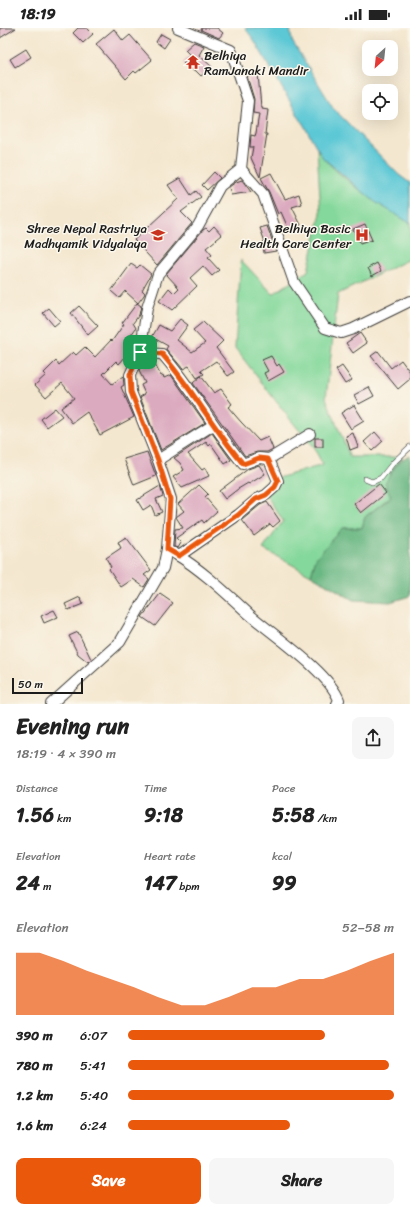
<!DOCTYPE html>
<html lang="en">
<head>
<meta charset="utf-8">
<style>
	body { margin:0; font-family:Sriracha,sans-serif; background:#f6f6f6; color:#222; height:100vh; display:flex; flex-direction:column; font-size:15px; white-space:nowrap }
	* { box-sizing:border-box; margin:0 }
	p { font-size:13px; color:#767676 }
	.icon { flex:none; width:22px; height:22px; fill:none; stroke:currentColor; stroke-width:2; stroke-linecap:round; stroke-linejoin:round }
	.map { position:relative; height:676px; overflow:hidden }
	.details { display:flex; flex-direction:column; background:#fff; flex:1 }
	.details>* { flex:none }
	.needle { width:26px; rotate:207deg }
	.fabs { position:absolute; left:362px; top:12px; display:grid; gap:8px }
	.fabs a { display:grid; place-items:center; width:36px; height:36px; border-radius:8px; background:#fff; box-shadow:0 4px 16px #0002; font-size:20px }
	.scale { position:absolute; left:12px; bottom:10px; width:71px; box-sizing:border-box; padding-left:4px; border:2px solid #1c1c1c; border-top:0; font-size:11px; line-height:14px; white-space:nowrap; color:#1c1c1c; -webkit-text-stroke:3px #fbf7ec; paint-order:stroke }
	.pin { position:absolute; display:grid; place-items:center; width:34px; height:34px; color:#fff; margin:-17px; border-radius:8px; box-shadow:0 2px 6px #0006 }
	.round { display:grid; place-items:center; flex:none; width:42px; height:42px; border-radius:8px; background:#f6f6f6 }
	.overview { display:flex; align-items:center; justify-content:space-between; height:68px; padding:0 16px }
	h1 { font-size:22px; font-weight:700; line-height:30px }
	.metrics { display:grid; grid-template-columns:repeat(3,1fr); gap:6px; height:68px; padding:4px 16px }
	.metrics div { display:grid; align-content:center }
	.metrics b { font-size:20px; font-weight:700 }
	.metrics small { font-size:11px; font-weight:400 }
	.metrics p { font-size:11px }
	.chart { height:112px; padding:8px 16px }
	.chart p { display:flex; justify-content:space-between }
	.chart svg { width:100%; height:72px; margin-top:4px; fill:#ea580c; opacity:.7 }
	.button { display:flex; gap:8px; margin-top:auto; padding:8px 16px }
	.button a { flex:1; height:46px; border-radius:8px; background:#ea580c; color:#fff; font-size:16px; font-weight:700; line-height:46px; text-align:center }
	.button a+a { background:#f6f6f6; color:#222 }
	ul { padding:0 16px; list-style:none; font-size:13px }
	li { display:grid; grid-template-columns:64px 48px 1fr; align-items:center; height:30px }
	li i { height:10px; border-radius:5px; background:#ea580c }
	.status { display:flex; justify-content:space-between; align-items:center; height:28px; padding:0 20px; background:#fff; direction:ltr }
	.status svg { height:11px; fill:currentColor }
	.map>svg:first-child { display:block }
	.green { fill:#84d89b; stroke:#507a5c }
	.forest { fill:#6bb883; stroke:#446a50 }
	.water { fill:#5cc8d5; stroke:#3c7278 }
	.building { fill:#dcaabf }
	.lines { fill:none; stroke-linecap:round; stroke-linejoin:round }
	.lane-casing { stroke:#3c3a37; stroke-width:6 }
	.street-casing { stroke:#3c3a37; stroke-width:12 }
	.lane { stroke:#fff; stroke-width:5 }
	.street { stroke:#fff; stroke-width:10 }
	.route-casing { stroke:#fff; stroke-width:8 }
	.route { stroke:#ea580c; stroke-width:5 }
	.labels { text-anchor:middle; dominant-baseline:central; stroke-width:3; stroke-linejoin:round; paint-order:stroke }
	.poi-label { font-size:13px; fill:#1c1c1c; stroke:#fbf7ec; text-anchor:end }
</style>
</head>
<body>
<div class="status"><b>18:19</b><svg viewBox="0 0 49 12"><path d="M0 12V9h3v3zM5 12V6h3v6zM10 12V3h3v9zM15 12V0h3v12zM26 1h20v11H26zM47 4h2v5h-2z"/></svg></div>
<div class="map">
<svg width="410" height="676" viewBox="0 0 410 676">
	<rect width="100%" height="100%" fill="#fbf7ec"/>
	<filter id="ink" filterUnits="userSpaceOnUse"><feTurbulence type="fractalNoise" baseFrequency=".025" numOctaves="2"/><feDisplacementMap in="SourceGraphic" scale="8" xChannelSelector="R" yChannelSelector="G"/><feConvolveMatrix kernelMatrix="1 2 1 2 8 2 1 2 1" color-interpolation-filters="sRGB"/></filter>
	<filter id="wash" filterUnits="userSpaceOnUse"><feTurbulence type="fractalNoise" baseFrequency=".012" numOctaves="4" result="noise"/><feDisplacementMap in="SourceGraphic" scale="16" xChannelSelector="R" yChannelSelector="G"/><feGaussianBlur stdDeviation="0.9" result="paint"/><feColorMatrix in="noise" values="0 0 0 0 0 0 0 0 0 0 0 0 0 0 0 0 0 1.4 0 .05"/><feComposite in="paint" operator="in"/></filter>
	<g filter="url(#wash)">
		<rect width="100%" height="100%" fill="#f4e7cf"/>
		<path class="green" d="M317 120C331 146 383 178 410 195V231L338 266 326 370 350 429H403L390 444 391 468 365 489 362 500H342L316 530 311 547 263 521 283 493 261 459 278 450 323 437 314 420 289 390 235 320 241 232 273 266 308 243 321 185Z"/>
		<path class="forest" d="M410 427V568L390 574 353 572 311 547 316 530 342 500H362L365 489 391 469 385 455C391 444 398 432 410 427Z"/>
		<path class="water" d="M245 0H290L292 13 334 81 399 147 410 155V195L375 174 323 130 254 12Z"/>
		<g id="blocks">
			<g class="building">
				<path d="M0 0H16L0 10Z"/>
				<path d="M78 0H87L93 6 83 15 73 5Z"/>
				<path d="M202 0H217L223 5 219 10 201 2Z"/>
				<path d="M114 1 123 13 130 7 152 32 136 45 134 43 126 51 96 16Z"/>
				<path d="M161 6 170 11 164 20 156 14Z"/>
				<path d="M194 14 204 18 199 27 212 39 201 48 196 43 195 44 183 35 190 27 185 22Z"/>
				<path d="M26 21 31 29 15 39 10 31Z"/>
				<path d="M258 46 261 79H263L262 81 268 82 265 106H267L260 149 251 130 253 119H250L251 107 255 108 256 105 259 86 253 85 254 71 247 48Z"/>
				<path d="M214 144 220 150 207 162 202 157Z"/>
				<path d="M271 145 285 171 299 166 302 176 292 179 301 197 289 202 281 184 278 186 269 164 261 150Z"/>
				<path d="M180 150 191 167 196 163 201 169 181 184 192 195 157 237 134 212 178 171 168 157Z"/>
				<path d="M242 152 251 164 231 167 229 159 236 154Z"/>
				<path d="M365 196 372 212 360 216 353 201Z"/>
				<path d="M214 198 222 207 206 220 212 227 208 230 219 242 212 248 203 238 190 250 197 258 172 282 159 273 169 260 174 265 179 260 166 246 203 202 206 200 209 203Z"/>
				<path d="M267 198 276 223 264 225 263 214H265L260 200Z"/>
				<path d="M377 235 381 243 372 248 368 240Z"/>
				<path d="M131 236 137 240 140 237 151 246 142 262 145 265 144 267 138 275 125 263 119 270 111 263Z"/>
				<path d="M137 275 141 278 139 287 133 295 136 300 126 314 130 317 125 324 126 328 119 336 116 333 103 346 112 356 123 348 124 357 121 359 134 389 100 407 87 384 72 395 61 380 74 370 62 355 46 369 35 357 46 347 44 345 56 333 59 337 73 324 76 327 85 319 95 329 111 312 112 313 124 296 122 295Z"/>
				<path d="M79 278 98 298 88 307 71 285Z"/>
				<path d="M49 280 60 293 54 298 43 285Z"/>
				<path d="M180 291 188 297 177 312 192 324 205 315 193 302 203 294 223 313 216 320 234 344 228 348 216 333 201 343 204 346 197 350 189 338 183 341 166 321 168 318 152 309 159 297 170 303Z"/>
				<path d="M360 305 367 315 353 325 346 315Z"/>
				<path d="M378 323 391 340 401 332 410 344V351L398 361 371 328Z"/>
				<path d="M271 328 277 338 279 336 284 344 268 353 264 345 268 343 262 332Z"/>
				<path d="M153 333 161 348 163 347 164 350 171 347 205 395 161 422 140 369 145 366 141 357 145 355 139 343 141 339Z"/>
				<path d="M342 338 352 352 345 356 336 342Z"/>
				<path d="M201 348 214 365 221 361 232 376 228 379 241 394 259 413 268 409 273 421 267 424H257L245 428 193 355Z"/>
				<path d="M369 359 374 368 359 376 354 367Z"/>
				<path d="M354 377 364 393 351 401 341 385Z"/>
				<path d="M55 380 62 388 47 399 41 391Z"/>
				<path d="M375 404 383 413 372 423 364 414Z"/>
				<path d="M212 405 231 432 225 436 211 416 209 418 206 414 188 426 202 442 205 440 209 448 182 460 173 449 184 442 180 435 174 430Z"/>
				<path d="M353 405 358 419 350 422 346 408Z"/>
				<rect x="315" y="410" width="8" height="9"/>
				<path d="M147 424 156 448 134 457 124 431Z"/>
				<path d="M259 437 265 446 249 456 248 455 238 461 225 471 219 463 248 441Z"/>
				<path d="M379 456 386 465 361 485 354 476Z"/>
				<path d="M199 457 208 466 205 469 217 483 204 495 202 492 176 510 181 515 178 520 174 519 175 501 183 500 176 489 184 483 178 476Z"/>
				<path d="M160 458 163 468 156 471 162 484 155 487 151 477 143 482 137 472Z"/>
				<path d="M267 474 280 493 273 499 270 496 254 508 242 492 260 477Z"/>
				<path d="M126 509 151 542 144 547 149 551 144 559 133 551 121 559 109 541 111 539 106 530 121 520 118 514Z"/>
				<path d="M160 566 173 575 155 598 142 589Z"/>
				<path d="M80 569 83 576 68 582 65 576Z"/>
				<path d="M54 582 58 589 44 595 41 588Z"/>
				<path d="M78 604 91 631 88 634 78 626 69 608Z"/>
			</g>
		</g>
	</g>
	<g filter="url(#ink)">
		<use href="#blocks" fill-opacity="0" stroke="#3c3a37" stroke-width="1"/>
		<g class="lines">
			<defs>
				<path id="lane" d="M365 451 372 454 381 450 393 435 410 419"/>
				<g id="street">
					<path d="M241 141 263 166 294 254 325 300 341 305 353 301 410 273"/>
					<path d="M140 325 162 326C191 358 212 398 240 432L243 436 259 430 269 431 278 453 275 459 266 467 257 471 238 487 179 528"/>
					<path d="M269 431 310 406"/>
					<path d="M158 432 213 397"/>
					<path d="M174 525C202 542 225 564 249 586 273 607 329 644 339 672L337 676"/>
					<path d="M51 676 120 614 163 540 167 521 171 471 158 432 131 364 130 347 140 325 147 280 158 246 198 198 220 158 241 141 248 73 231 22 178 0"/>
				</g>
			</defs>
			<use href="#lane" class="lane-casing"/>
			<use href="#street" class="street-casing"/>
			<use href="#lane" class="lane"/>
			<use href="#street" class="street"/>
		</g>
	</g>
	<g class="lines" filter="url(#ink)">
		<defs>
			<path id="route" d="M140 324 162 326C190 358 212 398 240 432L243 436 259 430 268 431 278 453 275 459 266 467 256 471 238 487 179 528 167 521 170 471 158 432 131 364 130 347Z"/>
		</defs>
		<use href="#route" class="route-casing"/>
		<use href="#route" class="route"/>
	</g>
	<defs>
		<symbol id="temple-bare" viewBox="-9 -9 18 18"><path d="M0-6L5-2H3V0L6.5 2.5H4V6H1.5V3h-3V6H-4V2.5H-6.5L-3 0V-2H-5Z" fill="#c8321e" stroke="#fbf7ec" stroke-width="2.5" paint-order="stroke"/></symbol>
		<symbol id="school-bare" viewBox="-9 -9 18 18"><path d="M0-5L7-2L0 1L-7-2ZM-4 1L0 2.5L4 1V4Q0 6-4 4Z" fill="#c8321e" stroke="#fbf7ec" stroke-width="2.5" paint-order="stroke"/></symbol>
		<symbol id="hospital-bare" viewBox="-9 -9 18 18"><path d="M-5-5h3v3.5h4V-5h3V5h-3V1.5h-4V5h-3Z" fill="#c8321e" stroke="#fbf7ec" stroke-width="2.5" paint-order="stroke"/></symbol>
	</defs>
	<g fill-rule="evenodd">
		<use href="#temple-bare" x="183" y="24" width="20" height="20"/>
		<use href="#school-bare" x="148" y="197" width="20" height="20"/>
		<use href="#hospital-bare" x="352" y="197" width="20" height="20"/>
	</g>
	<g class="labels">
		<g class="poi-label">
			<text x="204" y="27" text-anchor="start">Belhiya<tspan x="204" dy="15">RamJanaki Mandir</tspan></text>
			<text x="147" y="200">Shree Nepal Rastriya<tspan x="147" dy="15">Madhyamik Vidyalaya</tspan></text>
			<text x="351" y="200">Belhiya Basic<tspan x="351" dy="15">Health Care Center</tspan></text>
		</g>
	</g>
</svg>
<div class="fabs">
<a><svg class="needle" viewBox="-14 -14 28 28"><path d="M0-13l5 13h-10z" fill="#e53935"/><path d="M0 13l5-13h-10z" fill="#767676"/></svg></a>
<a><svg class="icon" aria-label="locate" viewBox="0 0 24 24"><circle cx="12" cy="12" r="6"/><path d="M12 2v4M12 18v4M2 12h4M18 12h4"/></svg></a>
</div>
<div class="scale">50 m</div>
<div class="pin" style="left:140px;top:324px;background:#1e9e55"><svg class="icon" aria-label="arrive" viewBox="0 0 24 24"><path d="M6 21V4h12l-3 4 3 4H6"/></svg></div>
</div>
<section class="details">
<div class="overview"><div><h1>Evening run</h1><p>18:19 · 4 × 390 m</p></div><a class="round"><svg class="icon" aria-label="share" viewBox="0 0 24 24"><path d="M12 15V3M7 8l5-5 5 5M5 13v7h14v-7"/></svg></a></div>
<div class="metrics">
<div><p>Distance</p><b>1.56<small> km</small></b></div>
<div><p>Time</p><b>9:18</b></div>
<div><p>Pace</p><b>5:58<small> /km</small></b></div>
</div>
<div class="metrics">
<div><p>Elevation</p><b>24<small> m</small></b></div>
<div><p>Heart rate</p><b>147<small> bpm</small></b></div>
<div><p>kcal</p><b>99</b></div>
</div>
<div class="chart"><p><span>Elevation</span>52–58 m</p>
<svg viewBox="0 0 160 44" preserveAspectRatio="none"><path d="M0 44V6L10 6L20 11L30 17L40 22L50 27L60 33L70 38L80 38L90 33L100 27L110 27L120 22L130 22L140 17L150 11L160 6V44z"/></svg>
</div>
<ul>
<li><b>390 m</b>6:07<i style="width:74%"></i></li>
<li><b>780 m</b>5:41<i style="width:98%"></i></li>
<li><b>1.2 km</b>5:40<i style="width:100%"></i></li>
<li><b>1.6 km</b>6:24<i style="width:61%"></i></li>
</ul>
<div class="button"><a>Save</a><a>Share</a></div>
</section>
</body>
</html>
